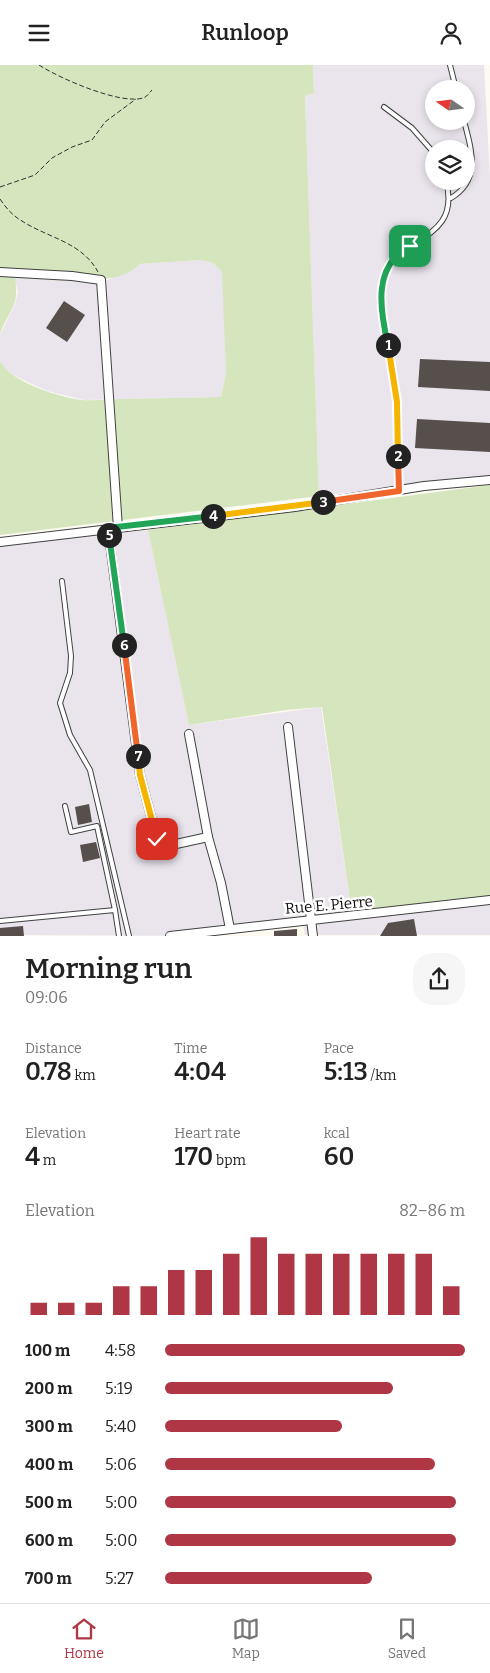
<!DOCTYPE html>
<html lang="en">
<head>
<meta charset="utf-8">
<style>
	body { margin:0; font-family:Bitter,serif; background:#f6f6f6; color:#222; height:100vh; display:flex; flex-direction:column; font-size:19px; white-space:nowrap }
	* { box-sizing:border-box; margin:0 }
	p { font-size:16px; color:#767676 }
	.icon { flex:none; width:28px; height:28px; fill:none; stroke:currentColor; stroke-width:2; stroke-linecap:round; stroke-linejoin:round }
	.map { position:relative; height:871px; overflow:hidden }
	.details { display:flex; flex-direction:column; background:#fff; flex:1 }
	.details>* { flex:none }
	.needle { width:32px; rotate:284deg }
	.tools { position:absolute; left:425px; top:15px; display:grid; gap:10px }
	.tools a { display:grid; place-items:center; width:50px; height:50px; border-radius:50%; background:#fff; box-shadow:0 2px 8px #0003; font-size:25px }
	.pin { position:absolute; display:grid; place-items:center; width:42px; height:42px; color:#fff; margin:-21px; border-radius:10px; box-shadow:0 2px 8px #0006 }
	.km { position:absolute; width:25px; height:25px; margin:-12px; border-radius:50%; background:#222; color:#fff; font-size:14px; line-height:25px; text-align:center }
	.round { display:grid; place-items:center; flex:none; width:52px; height:52px; border-radius:20px; background:#f6f6f6 }
	.overview { display:flex; align-items:center; justify-content:space-between; height:85px; padding:0 25px }
	h1 { font-size:28px; font-weight:600; line-height:38px }
	.figures { display:grid; grid-template-columns:repeat(3,1fr); gap:8px; height:85px; padding:5px 25px }
	.figures div { display:grid; align-content:center }
	.figures b { font-size:25px; font-weight:600 }
	.figures small { font-size:14px; font-weight:400 }
	.figures p { font-size:14px }
	.chart { height:140px; padding:10px 25px }
	.chart p { display:flex; justify-content:space-between }
	.chart svg { width:100%; height:90px; margin-top:5px; stroke:#af3644; stroke-width:6 }
	ul { padding:0 25px; list-style:none; font-size:16px }
	li { display:grid; grid-template-columns:80px 60px 1fr; align-items:center; height:38px }
	li i { height:12px; border-radius:6px; background:#af3644 }
	header { display:flex; justify-content:space-between; align-items:center; height:65px; padding:0 25px; background:#fff; font-size:22px; font-weight:600 }
	.menu { display:flex; justify-content:space-around; align-items:center; height:70px; border-top:1px solid #e0e0e0; background:#fff; font-size:14px; color:#767676 }
	.menu a { display:grid; justify-items:center; gap:2px }
	.menu .selected { color:#af3644 }
	.map>svg:first-child { display:block }
	.industrial { fill:#eae4ec; fill-rule:evenodd }
	.green { fill:#d5e5be }
	.building { fill:#564f4c }
	.lines { fill:none; stroke-linecap:round; stroke-linejoin:round }
	.lane-casing { stroke:#414141; stroke-width:6 }
	.street-casing { stroke:#414141; stroke-width:10 }
	.path { stroke:#303030; stroke-width:1; stroke-dasharray:5 2.5; stroke-linecap:butt }
	.lane { stroke:#fff; stroke-width:4 }
	.street { stroke:#fff; stroke-width:8 }
	.split-1-casing { stroke:#fff; stroke-width:10 }
	.split-2-casing { stroke:#fff; stroke-width:10 }
	.split-3-casing { stroke:#fff; stroke-width:10 }
	.split-4-casing { stroke:#fff; stroke-width:10 }
	.split-5-casing { stroke:#fff; stroke-width:10 }
	.split-6-casing { stroke:#fff; stroke-width:10 }
	.split-7-casing { stroke:#fff; stroke-width:10 }
	.split-8-casing { stroke:#fff; stroke-width:10 }
	.split-1 { stroke:#22a559; stroke-width:6 }
	.split-2 { stroke:#f5b400; stroke-width:6 }
	.split-3 { stroke:#f0652b; stroke-width:6 }
	.split-4 { stroke:#f5b400; stroke-width:6 }
	.split-5 { stroke:#22a559; stroke-width:6 }
	.split-6 { stroke:#22a559; stroke-width:6 }
	.split-7 { stroke:#f0652b; stroke-width:6 }
	.split-8 { stroke:#f5b400; stroke-width:6 }
	.labels { text-anchor:middle; dominant-baseline:central; stroke-width:5; stroke-linejoin:round; paint-order:stroke }
	.street-label { font-size:15px; fill:#0e0e0e; stroke:#fff }
</style>
</head>
<body>
<header><svg class="icon" aria-label="menu" viewBox="0 0 24 24"><path d="M4 6h16M4 12h16M4 18h16"/></svg>Runloop<svg class="icon" aria-label="person" viewBox="0 0 24 24"><circle cx="12" cy="8" r="4"/><path d="M4 21q1-7 8-7t8 7"/></svg></header>
<div class="map">
<svg width="490" height="871" viewBox="0 0 490 871">
	<rect width="100%" height="100%" fill="#fdfaf1"/>
	<g class="industrial">
		<path d="M313 0H484L490 113V411L319 431 305 31 314 28ZM434 24H466V56H434ZM434 84H466V116H434Z"/>
		<path d="M201 195 213 198 222 207 224 219 226 308 221 332 84 335 47 326 13 310 3 302 0 296V270L15 239 18 226 14 213 106 216 139 199Z"/>
		<path d="M148 465 189 660 321 642 352 849 490 832V870H305L303 860 209 871 0 870V480Z"/>
	</g>
	<g class="green">
		<path d="M0 0H313L314 28 305 31 319 431 0 470V296C10 317 59 332 81 335 95 336 110 334 124 334 156 333 188 333 221 332L226 308 222 207 213 198 201 195 139 199C121 224 45 214 15 213 20 242 9 244 0 269Z"/>
		<path d="M490 420V832L352 849 322 642 286 645 189 660 148 465Z"/>
	</g>
	<g class="building">
		<path d="M64 236 85 250 67 277 46 263Z"/>
		<path d="M420 294 490 297V326L418 322Z"/>
		<path d="M417 354 490 358V387L415 383Z"/>
		<path d="M89 739 92 757 78 760 75 742Z"/>
		<path d="M96 777 100 793 83 797 80 780Z"/>
		<path d="M414 854 417 871H380L388 858Z"/>
		<path d="M23 861 24 871H0V863Z"/>
		<path d="M297 864V871H274V866Z"/>
	</g>
	<g class="lines">
		<defs>
			<g id="lane">
				<path d="M450 0 456 24"/>
				<path d="M384 42 412 63 434 88"/>
				<path d="M451 133C481 115 472 86 464 56"/>
				<path d="M399 424C398 386 398 348 394 310 390 277 373 243 385 209 398 170 462 177 446 116"/>
				<path d="M62 516 71 591 70 608 60 638 70 670 90 705 129 871"/>
				<path d="M65 741 71 767 97 761 115 845"/>
				<path d="M0 856 115 845 119 871"/>
			</g>
			<g id="street">
				<path d="M0 207 72 211 101 215 118 463"/>
				<path d="M108 463 140 710 157 774 161 779 167 781 208 772"/>
				<path d="M0 477 295 442 424 421 490 415"/>
				<path d="M288 662 313 871"/>
				<path d="M189 669 208 772 221 818 230 864"/>
				<path d="M170 871 490 835"/>
			</g>
		</defs>
		<use href="#lane" class="lane-casing"/>
		<use href="#street" class="street-casing"/>
		<g class="path">
			<path d="M39 0C59 13 120 40 143 33 147 32 149 28 152 25"/>
			<path d="M0 122 35 110 52 93 72 82 92 75 105 57 136 34"/>
			<path d="M0 134C6 143 13 151 22 156 48 173 82 177 98 207"/>
		</g>
		<use href="#lane" class="lane"/>
		<use href="#street" class="street"/>
	</g>
	<g class="lines">
		<defs>
			<path id="split-1" d="M388 280C380 245 372 201 410 181"/>
			<path id="split-2" d="M388 280 397 337 398 391"/>
			<path id="split-3" d="M323 437 399 426 398 391"/>
			<path id="split-4" d="M213 451 323 437"/>
			<path id="split-5" d="M109 470 108 463 213 451"/>
			<path id="split-6" d="M109 470 124 580"/>
			<path id="split-7" d="M124 580 138 691"/>
			<path id="split-8" d="M138 691 140 710 157 774"/>
		</defs>
		<use href="#split-1" class="split-1-casing"/>
		<use href="#split-2" class="split-2-casing"/>
		<use href="#split-3" class="split-3-casing"/>
		<use href="#split-4" class="split-4-casing"/>
		<use href="#split-5" class="split-5-casing"/>
		<use href="#split-6" class="split-6-casing"/>
		<use href="#split-7" class="split-7-casing"/>
		<use href="#split-8" class="split-8-casing"/>
		<use href="#split-1" class="split-1"/>
		<use href="#split-2" class="split-2"/>
		<use href="#split-3" class="split-3"/>
		<use href="#split-4" class="split-4"/>
		<use href="#split-5" class="split-5"/>
		<use href="#split-6" class="split-6"/>
		<use href="#split-7" class="split-7"/>
		<use href="#split-8" class="split-8"/>
	</g>
	<g class="labels">
		<g class="street-label">
			<text transform="translate(329 840) rotate(-5)">Rue E. Pierre</text>
		</g>
	</g>
</svg>
<div class="tools">
<a><svg class="needle" viewBox="-14 -14 28 28"><path d="M0-13l5 13h-10z" fill="#e53935"/><path d="M0 13l5-13h-10z" fill="#767676"/></svg></a>
<a><svg class="icon" aria-label="layers" viewBox="0 0 24 24"><path d="M12 4l9 5-9 5-9-5zM3 14l9 5 9-5"/></svg></a>
</div>
<div class="pin" style="left:410px;top:181px;background:#1e9e55"><svg class="icon" aria-label="arrive" viewBox="0 0 24 24"><path d="M6 21V4h12l-3 4 3 4H6"/></svg></div>
<div class="pin" style="left:157px;top:774px;background:#d93025"><svg class="icon" aria-label="check" viewBox="0 0 24 24"><path d="M5 12l5 5 9-10"/></svg></div>
<b class="km" style="left:388px;top:280px">1</b>
<b class="km" style="left:398px;top:391px">2</b>
<b class="km" style="left:323px;top:437px">3</b>
<b class="km" style="left:213px;top:451px">4</b>
<b class="km" style="left:109px;top:470px">5</b>
<b class="km" style="left:124px;top:580px">6</b>
<b class="km" style="left:138px;top:691px">7</b>
</div>
<section class="details">
<div class="overview"><div><h1>Morning run</h1><p>09:06</p></div><a class="round"><svg class="icon" aria-label="share" viewBox="0 0 24 24"><path d="M12 15V3M7 8l5-5 5 5M5 13v7h14v-7"/></svg></a></div>
<div class="figures">
<div><p>Distance</p><b>0.78<small> km</small></b></div>
<div><p>Time</p><b>4:04</b></div>
<div><p>Pace</p><b>5:13<small> /km</small></b></div>
</div>
<div class="figures">
<div><p>Elevation</p><b>4<small> m</small></b></div>
<div><p>Heart rate</p><b>170<small> bpm</small></b></div>
<div><p>kcal</p><b>60</b></div>
</div>
<div class="chart"><p><span>Elevation</span>82–86 m</p>
<svg viewBox="0 0 160 44" preserveAspectRatio="none"><path d="M5 44V38M15 44V38M25 44V38M35 44V30M45 44V30M55 44V22M65 44V22M75 44V14M85 44V6M95 44V14M105 44V14M115 44V14M125 44V14M135 44V14M145 44V14M155 44V30"/></svg>
</div>
<ul>
<li><b>100 m</b>4:58<i style="width:100%"></i></li>
<li><b>200 m</b>5:19<i style="width:76%"></i></li>
<li><b>300 m</b>5:40<i style="width:59%"></i></li>
<li><b>400 m</b>5:06<i style="width:90%"></i></li>
<li><b>500 m</b>5:00<i style="width:97%"></i></li>
<li><b>600 m</b>5:00<i style="width:97%"></i></li>
<li><b>700 m</b>5:27<i style="width:69%"></i></li>
</ul>
</section>
<nav class="menu">
<a class="selected"><svg class="icon" aria-label="home" viewBox="0 0 24 24"><path d="M3 11l9-7 9 7M6 9v11h12V9"/></svg>Home</a>
<a><svg class="icon" aria-label="map" viewBox="0 0 24 24"><path d="M3 6l6-2 6 2 6-2v14l-6 2-6-2-6 2zM9 4v14M15 6v14"/></svg>Map</a>
<a><svg class="icon" aria-label="saved" viewBox="0 0 24 24"><path d="M7 4h10v16l-5-4-5 4z"/></svg>Saved</a>
</nav>
</body>
</html>
